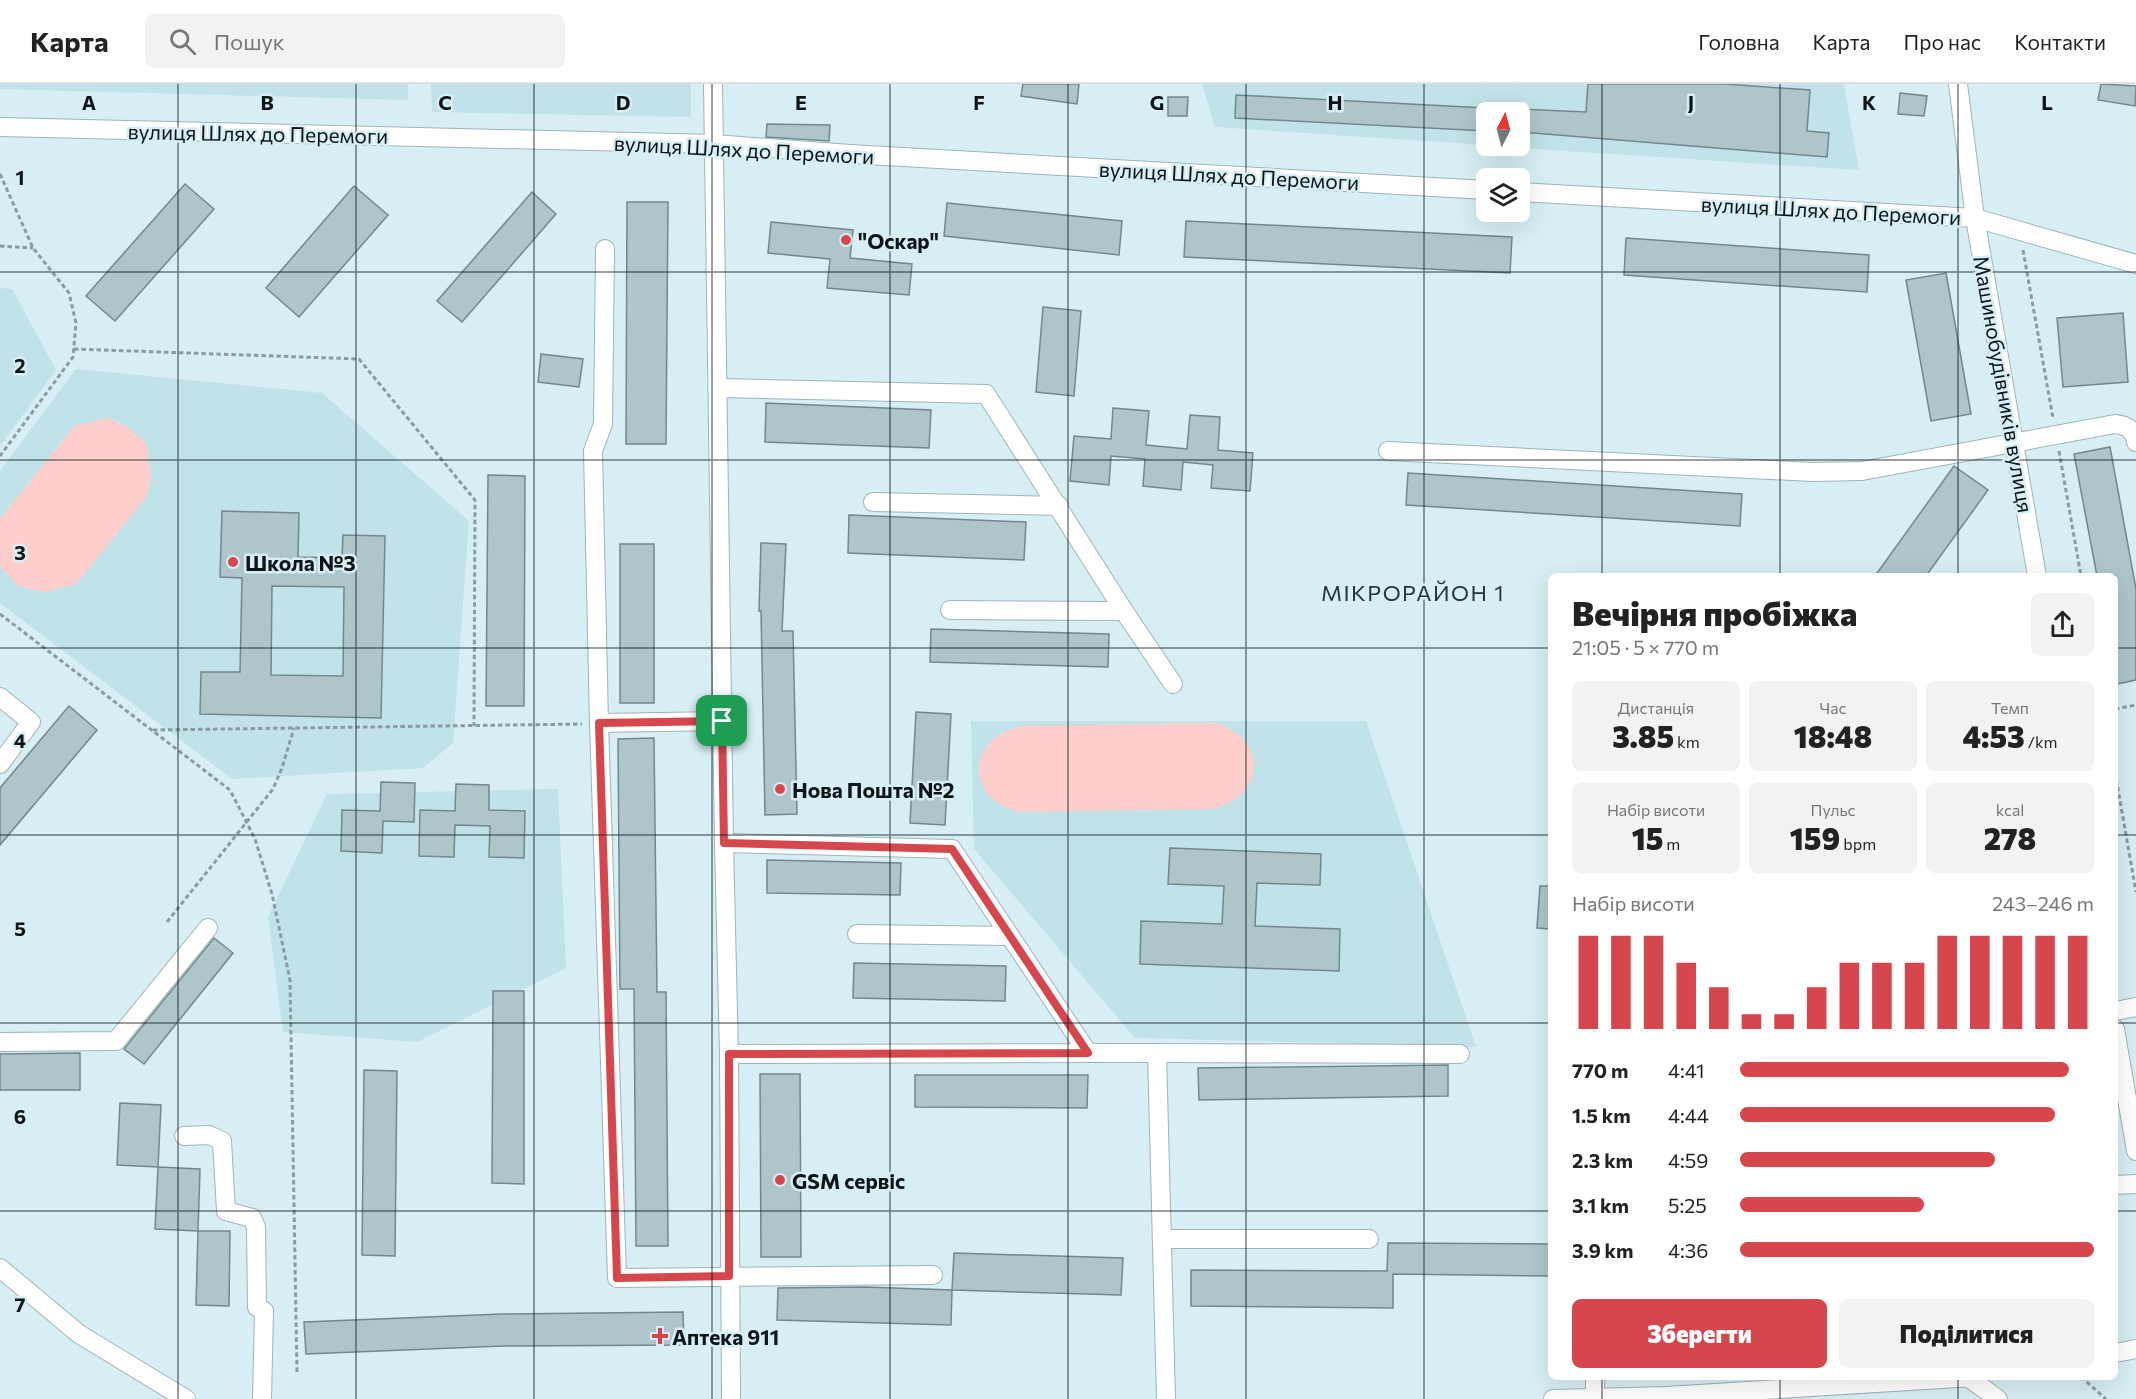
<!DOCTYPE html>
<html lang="uk">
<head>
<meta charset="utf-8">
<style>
	body { margin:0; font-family:Commissioner,sans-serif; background:#f2f2f2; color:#222; height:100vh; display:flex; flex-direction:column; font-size:22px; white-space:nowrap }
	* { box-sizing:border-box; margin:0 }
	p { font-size:20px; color:#767676 }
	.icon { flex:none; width:33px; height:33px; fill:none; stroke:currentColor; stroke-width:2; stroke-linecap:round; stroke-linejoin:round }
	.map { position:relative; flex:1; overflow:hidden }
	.drawer { position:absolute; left:1548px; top:489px; width:570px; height:807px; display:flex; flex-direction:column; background:#fff; border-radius:9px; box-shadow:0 6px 24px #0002 }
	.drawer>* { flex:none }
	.needle { width:39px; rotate:6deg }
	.controls { position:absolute; left:1476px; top:18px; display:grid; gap:12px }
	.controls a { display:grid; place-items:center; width:54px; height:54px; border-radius:9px; background:#fff; box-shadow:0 6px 24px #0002; font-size:30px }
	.pin { position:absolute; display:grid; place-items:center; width:51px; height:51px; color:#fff; margin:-26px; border-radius:12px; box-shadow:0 3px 9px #0006 }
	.round { display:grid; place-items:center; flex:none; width:63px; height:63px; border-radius:9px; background:#f2f2f2 }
	.overview { display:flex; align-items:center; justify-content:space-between; height:102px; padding:0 24px }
	h1 { font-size:33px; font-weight:800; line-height:45px }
	.metrics { display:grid; grid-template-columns:repeat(3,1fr); gap:9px; height:102px; padding:6px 24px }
	.metrics div { display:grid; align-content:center; border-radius:9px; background:#f2f2f2; text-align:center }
	.metrics b { font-size:30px; font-weight:800 }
	.metrics small { font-size:16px; font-weight:400 }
	.metrics p { font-size:16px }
	.chart { height:168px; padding:12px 24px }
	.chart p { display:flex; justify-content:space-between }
	.chart svg { width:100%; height:108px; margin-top:6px; stroke:#d6464d; stroke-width:6 }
	.button { display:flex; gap:12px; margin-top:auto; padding:12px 24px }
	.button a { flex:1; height:69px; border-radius:9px; background:#d6464d; color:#fff; font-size:24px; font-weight:800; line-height:69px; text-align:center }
	.button a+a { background:#f2f2f2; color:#222 }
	ul { padding:0 24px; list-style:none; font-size:20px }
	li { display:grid; grid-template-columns:96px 72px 1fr; align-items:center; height:45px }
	li i { height:15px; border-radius:8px; background:#d6464d }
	header { display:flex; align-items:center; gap:36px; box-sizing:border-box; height:84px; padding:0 30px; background:#fff; border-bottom:2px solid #e0e0e0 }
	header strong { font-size:28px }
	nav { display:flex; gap:33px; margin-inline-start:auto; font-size:21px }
	.search { width:420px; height:54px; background:#f2f2f2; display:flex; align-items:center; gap:15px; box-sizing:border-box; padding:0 21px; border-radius:9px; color:#767676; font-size:22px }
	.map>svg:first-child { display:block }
	.built { fill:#c1e2e8 }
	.green { fill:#fececc }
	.building { fill:#aec6ca; stroke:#72888c; stroke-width:1.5; fill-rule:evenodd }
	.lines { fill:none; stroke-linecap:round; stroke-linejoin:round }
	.minor-casing { stroke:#9db4b9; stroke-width:20 }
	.path { stroke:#8a9ca0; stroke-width:3; stroke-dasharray:4.5 3; stroke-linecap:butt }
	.minor { stroke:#fff; stroke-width:18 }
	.route-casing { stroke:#fff; stroke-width:12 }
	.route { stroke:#d6464d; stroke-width:8 }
	.grid { fill:none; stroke:#0d1517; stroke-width:1.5; stroke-opacity:0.55 }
	.poi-dot { fill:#d6464d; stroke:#d7eff4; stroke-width:2 }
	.labels { text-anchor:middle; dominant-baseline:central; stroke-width:5; stroke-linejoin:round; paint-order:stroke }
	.street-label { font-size:21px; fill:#0d1517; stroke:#d7eff4 }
	.poi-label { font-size:21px; font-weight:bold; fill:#0d1517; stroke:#d7eff4; text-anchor:start }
	.neighbourhood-label { font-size:22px; letter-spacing:1.5px; fill:#22363a; stroke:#d7eff4 }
	.grid-label { font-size:20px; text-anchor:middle; font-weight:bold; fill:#0d1517; stroke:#d7eff4; stroke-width:5; stroke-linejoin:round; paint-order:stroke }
</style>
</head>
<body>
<header>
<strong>Карта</strong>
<div class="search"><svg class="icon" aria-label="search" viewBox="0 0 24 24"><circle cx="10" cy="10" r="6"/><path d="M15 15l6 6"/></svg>Пошук</div>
<nav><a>Головна</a><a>Карта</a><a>Про нас</a><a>Контакти</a></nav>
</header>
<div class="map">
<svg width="2136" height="1315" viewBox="0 0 2136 1315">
	<rect width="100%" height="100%" fill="#d7eff4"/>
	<g class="built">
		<path d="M0 0H408V16L0 5Z"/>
		<path d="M431 0H691V33L432 28Z"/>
		<path d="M1202 0H1844L1859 86 1489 62H1520V28H1486V61L1215 43Z"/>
		<path d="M0 204 12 205 56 286 0 362Z"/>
		<path d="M76 285 322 309 469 437 453 659 423 684 232 695 0 519V387Z"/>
		<path d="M971 637H1366L1476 963 1135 954 974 765Z"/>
		<path d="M558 705 566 884 417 958 283 948 268 833 327 710Z"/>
	</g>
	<g class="green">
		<path d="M109 334 129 344 146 359 151 392 146 413 76 500 45 508 18 502 0 482V435L74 342Z"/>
		<path d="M1214 639C1270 653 1266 715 1209 725L1019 728C964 714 967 652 1023 642Z"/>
	</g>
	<g class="building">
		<path d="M1023 0H1079L1077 20 1021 12Z"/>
		<path d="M1588 0H1725L1810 6 1807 47 1829 49 1827 73 1520 48V25L1586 28Z"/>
		<path d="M2101 0 2136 2 2135 22 2098 16Z"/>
		<path d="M1900 9 1927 12 1924 32 1898 30Z"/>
		<path d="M1236 11 1486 24V47L1235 34Z"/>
		<path d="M1168 13H1188L1187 32H1168Z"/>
		<path d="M767 40 830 41 829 57 766 53Z"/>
		<path d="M185 100 214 125 115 237 86 212Z"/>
		<path d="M354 102 388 131 299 233 266 204Z"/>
		<path d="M532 108 556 130 462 238 437 217Z"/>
		<path d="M627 118H668L666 360H626Z"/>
		<path d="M947 119 1122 137 1119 171 944 152Z"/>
		<path d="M1186 137 1512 153 1510 189 1184 173Z"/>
		<path d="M771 138 853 146 850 174 912 180 909 211 827 204 830 175 768 169Z"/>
		<path d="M1626 154 1869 171 1867 208 1624 191Z"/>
		<path d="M1946 189 1971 330 1931 337 1906 196Z"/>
		<path d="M1043 223 1081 227 1074 312 1036 308Z"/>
		<path d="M2123 229 2128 298 2063 303 2057 234Z"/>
		<path d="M541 270 583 275 579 303 538 298Z"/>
		<path d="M766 319 931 326 929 364 765 358Z"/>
		<path d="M1113 324 1149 327 1146 361 1187 365 1190 331 1220 333 1218 366 1253 369 1250 407 1211 404 1213 381 1183 378 1181 406 1143 402 1145 375 1111 372 1109 401 1070 397 1074 352 1111 355Z"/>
		<path d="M2110 363 2136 505V596L2117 600 2115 588V492H2097L2074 370Z"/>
		<path d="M1954 382 1988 406 1926 492H1875Z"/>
		<path d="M1408 389 1742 410 1740 442 1406 421Z"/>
		<path d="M488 391 525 392 524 622H486Z"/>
		<path d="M222 427 299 429 298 473 342 474 343 451 385 452 381 634 200 630 201 588H240L242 494 220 493ZM272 502 344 503 343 592 271 591Z"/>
		<path d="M849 431 1026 438 1024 476 848 469Z"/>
		<path d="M761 459 786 460 782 547H793L797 730 765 731 761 527H759Z"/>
		<rect x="620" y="460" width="34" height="159"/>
		<path d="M931 545 1109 550 1108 583 930 578Z"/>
		<path d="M69 622 97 646 0 761V704Z"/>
		<path d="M916 628 951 630 945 741 910 739Z"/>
		<path d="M654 654 657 908H666L668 1162H636L634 905H620L618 655Z"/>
		<path d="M381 698 415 699 414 738 383 737 382 769 341 767 342 726 380 727Z"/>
		<path d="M456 700 489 701V726L525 727 524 774 489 773 490 742 455 741 454 773 419 772 420 726 455 727Z"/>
		<path d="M1170 764 1321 770 1320 801 1257 799 1255 842 1340 845 1339 887 1140 880 1141 837 1222 840 1224 802 1168 800Z"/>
		<path d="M767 776 901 779 900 811 767 809Z"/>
		<path d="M1540 802H1551V845L1537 844Z"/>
		<path d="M214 854 233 869 144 980 124 965Z"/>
		<path d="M854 879 1006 882 1005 917 853 914Z"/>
		<path d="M493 907H524V1100L492 1099Z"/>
		<path d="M80 969V1006H0V970Z"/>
		<path d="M1448 981V1012L1199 1016 1198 984Z"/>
		<path d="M364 986 397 987 395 1172 362 1171Z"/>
		<path d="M760 990H800L801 1173H761Z"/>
		<path d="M915 991H1088L1087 1024 915 1023Z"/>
		<path d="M120 1019 161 1021 158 1083 117 1081Z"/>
		<path d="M158 1083 200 1085 198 1147 155 1145Z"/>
		<path d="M198 1147H230L229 1222 196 1221Z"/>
		<path d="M1388 1159 1551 1160V1192L1393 1190V1224L1191 1222V1186L1387 1187Z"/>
		<path d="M954 1169 1123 1174 1121 1211 952 1206Z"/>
		<path d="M865 1203 952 1206 951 1241 777 1236 778 1204Z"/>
		<path d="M683 1228 684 1261 503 1262 306 1270 304 1238 502 1230Z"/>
	</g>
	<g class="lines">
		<defs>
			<g id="minor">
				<path d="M713 0 724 759 729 970 731 1315"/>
				<path d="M1958 0 1975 134 2037 492"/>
				<path d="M0 43 714 60 850 70 1486 106"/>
				<path d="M1520 108 1975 134 2136 180"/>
				<path d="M605 165 603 340 593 367 599 639 617 1194 933 1191"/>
				<path d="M718 304 986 310 1124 527 1173 600"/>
				<path d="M1388 367 1813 388 1862 387 2115 340C2127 341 2134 346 2136 358"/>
				<path d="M873 418 1059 422"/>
				<path d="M950 526 1124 527"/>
				<path d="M0 613 31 638 0 680"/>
				<path d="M599 639 722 637"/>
				<path d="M724 759 952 765 1088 969 729 970"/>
				<path d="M857 850 1010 852"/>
				<path d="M2115 927 2136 923"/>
				<path d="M2115 945 2136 1067"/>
				<path d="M0 958 116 957 208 844"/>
				<path d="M1088 969H1157L1166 1315"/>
				<path d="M1157 969 1460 970"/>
				<path d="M184 1052 209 1051 222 1057 226 1127 252 1134 256 1143 257 1223 264 1227 262 1315"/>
				<path d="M2115 1101 2136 1100"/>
				<path d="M1162 1155H1369"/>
				<path d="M0 1184 79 1250 186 1315"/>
				<path d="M2115 1269 2136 1265"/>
				<path d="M1595 1293V1314"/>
				<path d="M1969 1294 1998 1315"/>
				<path d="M1553 1315 1666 1312 1974 1293"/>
			</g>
		</defs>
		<use href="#minor" class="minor-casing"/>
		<g class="path">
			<path d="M0 90 33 164 69 209 76 239 73 273 0 372"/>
			<path d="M0 162 33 164"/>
			<path d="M2023 166 2053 334"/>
			<path d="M74 265 359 275 475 416 474 642"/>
			<path d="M2059 367 2081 492"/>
			<path d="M0 530 230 706 255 755 272 810 290 896 297 1290"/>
			<path d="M2115 625 2136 621"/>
			<path d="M153 646 582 640"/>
			<path d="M2115 688 2136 808"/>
			<path d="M167 838 273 705 282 684 294 644"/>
			<path d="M2081 1293 2106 1315"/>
		</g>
		<use href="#minor" class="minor"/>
	</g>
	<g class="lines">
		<defs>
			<path id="route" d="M722 637 724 759 952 765 1088 969 729 970V1192L617 1194 599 639Z"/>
		</defs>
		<use href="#route" class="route-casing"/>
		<use href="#route" class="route"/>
	</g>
	<path class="grid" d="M178 0V1315M356 0V1315M534 0V1315M712 0V1315M890 0V1315M1068 0V1315M1246 0V1315M1424 0V1315M1602 0V492M1780 0V492M1958 0V492M0 188H2136M0 376H2136M0 564H1551M2115 564H2136M0 751H1551M2115 751H2136M0 939H1551M2115 939H2136M0 1127H1551M2115 1127H2136M1602 1293V1315M1780 1293V1315M1958 1293V1315"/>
	<g class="poi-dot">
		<circle cx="846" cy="156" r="6"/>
		<circle cx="233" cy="478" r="6"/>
		<circle cx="780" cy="705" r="6"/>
		<circle cx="780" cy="1096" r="6"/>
		<path d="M657 1243h6v6h6v6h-6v6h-6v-6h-6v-6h6z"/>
	</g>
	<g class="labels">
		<g class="street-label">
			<text transform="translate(258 49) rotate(1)">вулиця Шлях до Перемоги</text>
			<text transform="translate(744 65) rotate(3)">вулиця Шлях до Перемоги</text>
			<text transform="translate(1229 91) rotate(3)">вулиця Шлях до Перемоги</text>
			<text transform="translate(1831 126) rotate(3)">вулиця Шлях до Перемоги</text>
			<text transform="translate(2004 300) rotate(80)">Машинобудівників вулиця</text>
		</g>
		<g class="poi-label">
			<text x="858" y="156">"Оскар"</text>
			<text x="245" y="478">Школа №3</text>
			<text x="792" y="705">Нова Пошта №2</text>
			<text x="792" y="1096">GSM сервіс</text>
			<text x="672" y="1252">Аптека 911</text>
		</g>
		<g class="neighbourhood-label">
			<text x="1413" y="508">МІКРОРАЙОН 1</text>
		</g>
	</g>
	<g class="grid-label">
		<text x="89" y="26">A</text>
		<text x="267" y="26">B</text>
		<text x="445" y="26">C</text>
		<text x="623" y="26">D</text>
		<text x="801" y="26">E</text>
		<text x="979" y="26">F</text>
		<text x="1157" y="26">G</text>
		<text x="1335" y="26">H</text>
		<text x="1691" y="26">J</text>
		<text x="1869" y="26">K</text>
		<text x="2047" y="26">L</text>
		<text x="20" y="101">1</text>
		<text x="20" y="289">2</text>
		<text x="20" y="476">3</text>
		<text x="20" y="664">4</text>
		<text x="20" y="852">5</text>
		<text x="20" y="1040">6</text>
		<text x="20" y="1228">7</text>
	</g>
</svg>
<div class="controls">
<a><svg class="needle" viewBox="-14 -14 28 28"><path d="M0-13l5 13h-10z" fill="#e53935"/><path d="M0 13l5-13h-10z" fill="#767676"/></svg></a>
<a><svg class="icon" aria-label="layers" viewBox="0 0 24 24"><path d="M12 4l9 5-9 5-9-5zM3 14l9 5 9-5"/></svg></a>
</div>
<div class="pin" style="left:722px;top:637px;background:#1e9e55"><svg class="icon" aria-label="arrive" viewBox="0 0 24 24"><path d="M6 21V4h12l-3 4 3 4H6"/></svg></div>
<section class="drawer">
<div class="overview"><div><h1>Вечірня пробіжка</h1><p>21:05 · 5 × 770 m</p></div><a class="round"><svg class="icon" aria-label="share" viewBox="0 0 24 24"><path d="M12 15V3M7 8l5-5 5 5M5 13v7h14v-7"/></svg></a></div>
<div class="metrics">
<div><p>Дистанція</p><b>3.85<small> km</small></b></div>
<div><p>Час</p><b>18:48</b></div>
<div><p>Темп</p><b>4:53<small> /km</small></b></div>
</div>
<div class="metrics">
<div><p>Набір висоти</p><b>15<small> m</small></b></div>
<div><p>Пульс</p><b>159<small> bpm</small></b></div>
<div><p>kcal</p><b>278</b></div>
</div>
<div class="chart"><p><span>Набір висоти</span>243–246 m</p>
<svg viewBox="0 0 160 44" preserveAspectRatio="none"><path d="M5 44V6M15 44V6M25 44V6M35 44V17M45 44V27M55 44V38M65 44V38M75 44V27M85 44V17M95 44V17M105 44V17M115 44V6M125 44V6M135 44V6M145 44V6M155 44V6"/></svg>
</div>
<ul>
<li><b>770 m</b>4:41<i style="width:93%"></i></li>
<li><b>1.5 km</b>4:44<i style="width:89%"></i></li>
<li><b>2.3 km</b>4:59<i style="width:72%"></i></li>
<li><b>3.1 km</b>5:25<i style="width:52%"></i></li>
<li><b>3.9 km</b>4:36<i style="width:100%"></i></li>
</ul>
<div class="button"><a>Зберегти</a><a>Поділитися</a></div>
</section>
</div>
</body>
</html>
